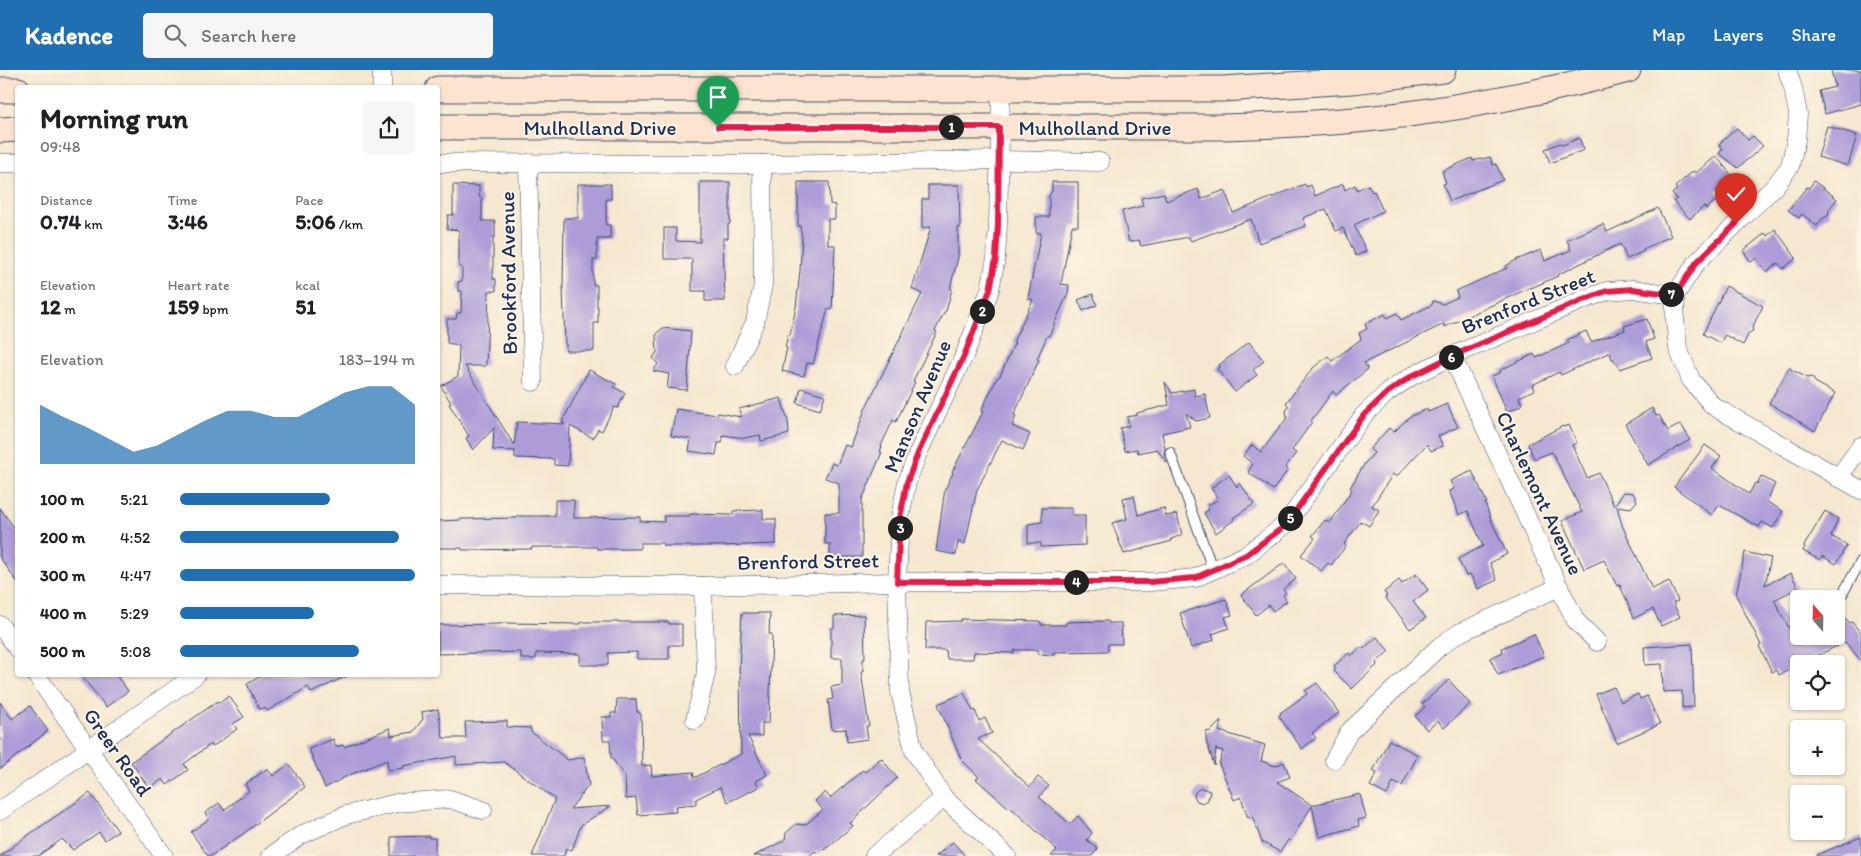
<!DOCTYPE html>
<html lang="en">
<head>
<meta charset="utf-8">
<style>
	body { margin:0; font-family:Itim,sans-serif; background:#f6f6f6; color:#202124; height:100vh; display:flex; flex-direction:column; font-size:19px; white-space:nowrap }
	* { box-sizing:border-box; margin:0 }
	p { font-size:16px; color:#757577 }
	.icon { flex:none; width:28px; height:28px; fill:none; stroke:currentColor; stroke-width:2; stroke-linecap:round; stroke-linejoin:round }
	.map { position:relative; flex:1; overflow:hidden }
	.sheet { position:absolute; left:15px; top:15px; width:425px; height:592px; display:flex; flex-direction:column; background:#fff; border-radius:5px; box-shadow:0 1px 4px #0004 }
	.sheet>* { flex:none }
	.needle { width:32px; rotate:340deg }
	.fabs { position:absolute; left:1790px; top:520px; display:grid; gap:10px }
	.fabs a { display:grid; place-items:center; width:55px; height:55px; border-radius:5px; background:#fff; box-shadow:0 1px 4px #0004; font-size:25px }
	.pin { position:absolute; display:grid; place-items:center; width:42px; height:42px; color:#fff; margin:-51px -21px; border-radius:50% 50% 50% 0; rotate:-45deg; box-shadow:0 0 5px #0007 }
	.pin .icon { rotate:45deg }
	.km { position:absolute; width:25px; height:25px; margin:-12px; border-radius:50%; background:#222; color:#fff; font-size:14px; line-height:25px; text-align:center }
	.round { display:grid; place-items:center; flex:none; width:52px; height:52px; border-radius:5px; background:#f6f6f6 }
	.summary { display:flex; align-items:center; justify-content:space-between; height:85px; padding:0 25px }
	h1 { font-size:28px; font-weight:800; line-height:38px }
	.figures { display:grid; grid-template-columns:repeat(3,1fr); gap:8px; height:85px; padding:5px 25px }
	.figures div { display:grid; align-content:center }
	.figures b { font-size:21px; font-weight:800 }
	.figures small { font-size:14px; font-weight:400 }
	.figures p { font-size:14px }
	.chart { height:140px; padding:10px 25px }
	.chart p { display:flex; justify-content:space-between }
	.chart svg { width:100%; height:90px; margin-top:5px; fill:#1f6fb2; opacity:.7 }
	ul { padding:0 25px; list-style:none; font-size:16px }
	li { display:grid; grid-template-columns:80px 60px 1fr; align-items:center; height:38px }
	li i { height:12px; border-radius:6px; background:#1f6fb2 }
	header { display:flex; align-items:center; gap:30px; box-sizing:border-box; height:70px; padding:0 25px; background:#1f6fb2; color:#fff }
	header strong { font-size:24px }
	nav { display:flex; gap:28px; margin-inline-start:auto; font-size:18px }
	.search { width:350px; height:45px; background:#f6f6f6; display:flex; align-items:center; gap:12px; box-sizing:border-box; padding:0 18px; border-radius:5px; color:#757577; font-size:19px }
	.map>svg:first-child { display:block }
	.building { fill:#ad9cd8 }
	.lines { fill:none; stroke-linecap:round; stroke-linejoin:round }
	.service-casing { stroke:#3c4b6f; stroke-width:11 }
	.minor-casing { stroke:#3c4b6f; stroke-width:19 }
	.secondary-casing { stroke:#3c4b6f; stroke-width:27 }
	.service { stroke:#fff; stroke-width:9 }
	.minor { stroke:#fff; stroke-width:18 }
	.secondary { stroke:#fde4d0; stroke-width:25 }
	.route-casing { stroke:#fff; stroke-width:10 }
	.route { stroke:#e11d48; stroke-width:6 }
	.labels { text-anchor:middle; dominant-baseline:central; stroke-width:4; stroke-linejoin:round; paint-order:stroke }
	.street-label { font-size:21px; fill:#1b2f5e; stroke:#fcf5e5 }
</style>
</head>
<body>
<header>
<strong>Kadence</strong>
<div class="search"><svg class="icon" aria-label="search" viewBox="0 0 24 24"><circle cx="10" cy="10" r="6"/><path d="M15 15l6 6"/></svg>Search here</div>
<nav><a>Map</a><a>Layers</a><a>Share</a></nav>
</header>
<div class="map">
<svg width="1861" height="786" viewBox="0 0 1861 786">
	<rect width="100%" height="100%" fill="#fcf5e5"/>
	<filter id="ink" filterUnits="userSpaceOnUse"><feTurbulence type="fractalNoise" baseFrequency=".02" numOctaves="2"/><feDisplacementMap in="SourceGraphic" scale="10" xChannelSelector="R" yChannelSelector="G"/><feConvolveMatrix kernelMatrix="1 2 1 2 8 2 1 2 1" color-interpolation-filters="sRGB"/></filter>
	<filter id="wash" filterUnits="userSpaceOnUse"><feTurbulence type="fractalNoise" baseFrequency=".0096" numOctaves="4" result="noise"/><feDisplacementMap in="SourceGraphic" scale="20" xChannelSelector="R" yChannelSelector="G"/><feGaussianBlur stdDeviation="1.12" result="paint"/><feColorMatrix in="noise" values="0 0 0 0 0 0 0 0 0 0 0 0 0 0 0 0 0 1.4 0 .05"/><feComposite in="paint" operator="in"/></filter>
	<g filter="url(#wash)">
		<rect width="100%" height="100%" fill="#f6e8d0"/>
		<g id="blocks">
			<g class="building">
				<path d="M1831 0H1861V34L1825 44 1819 21 1835 17Z"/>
				<path d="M1827 56 1857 65 1848 96 1818 87Z"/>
				<path d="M1737 58 1748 70 1753 66 1763 76 1738 98 1719 83 1723 79 1719 74Z"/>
				<path d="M1579 68 1584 80 1550 93 1545 79 1560 73 1563 75Z"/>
				<path d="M1716 86 1733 107 1716 121 1721 126 1706 139 1704 136 1690 149 1673 131 1677 129 1672 124 1677 119 1675 117 1693 101 1696 103Z"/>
				<path d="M1490 87 1493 95 1496 94 1503 110 1450 131 1443 114 1446 113 1442 101 1472 88 1473 91Z"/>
				<path d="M1814 111 1837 129 1829 139 1828 146 1823 148 1817 156 1802 144 1799 148 1788 140 1807 117 1809 118Z"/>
				<path d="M700 112H730V154H728V168H723L725 231H705V221H692V189H664V158H676V171L700 172Z"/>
				<path d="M798 112H829L830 134 835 135V149H828V175H835L832 240 828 239 813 294 807 293 804 306 782 301 787 278 785 277 788 265H790L796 237 800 201 802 167 800 156H798Z"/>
				<path d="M1052 112H1078V156H1072L1061 214 1069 215 1068 223 1049 266H1047L1037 289 1039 290 1014 345 1016 346 1012 356 1030 364 1023 380 1002 370 977 420 965 474 958 472 956 485 936 481 945 419 953 403 952 402 983 342 981 341 997 308 1000 306 1015 272H1013L1033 230 1028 228 1041 163H1036V147H1049V126L1052 121Z"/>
				<path d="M578 114H611V129H606V155H610V169H597V190H593V215H597V237H598V253H594V281H566V274H565L563 219 564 148H578Z"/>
				<path d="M1305 114 1306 117 1311 115 1315 126 1343 114 1345 120 1355 115 1357 120 1368 115 1372 122 1374 121 1383 141 1354 155 1366 181 1356 186 1343 158 1336 161 1326 139 1303 148 1306 156 1259 173 1251 149 1191 171 1189 167 1141 176 1139 170 1129 172 1122 141 1143 136 1141 128 1164 123 1166 131 1198 119 1201 129 1225 120 1233 143Z"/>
				<path d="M453 115 479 116V124L480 128H482V151H495V167H493V209H496V221H489L486 296H465L514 375 517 352 565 354 562 352 589 300 616 314 614 317 625 323 618 338 614 337 602 361 598 359 593 368 570 356 568 396 554 395V389L515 388V381L493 380 494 358 473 380 466 368 469 366 449 334 451 333 441 316 458 306 459 275 447 273V249H456L457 243H461L462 221H458V212L462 211V197H459V160L447 159 448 145H453Z"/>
				<path d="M928 115H959L960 158H958V188L950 218 952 219 946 241H945L935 261 937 262 913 311 915 312 896 352 893 350 881 376H882L880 382H882L862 430V487H830V474H825V443H839V413L825 408 832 393 837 395 845 375 851 377 866 337 922 224 912 219 931 157 922 158V129H928Z"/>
				<path d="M1658 138 1671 166 1643 179 1644 181 1627 189 1620 174 1557 205 1558 206 1531 218V217L1445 257 1444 254 1364 293 1368 299 1336 325 1333 321 1311 351 1312 352 1292 380 1296 383 1285 398 1288 400 1273 420 1248 402 1253 394 1243 386 1252 375 1261 382 1287 348 1286 341 1289 336 1286 333 1313 298 1328 286 1332 291 1361 269 1359 263 1367 259 1365 254 1385 244 1387 248 1397 243 1401 250 1432 235 1433 231 1443 234 1458 227 1456 221 1507 198 1506 196 1516 190 1541 180 1545 191 1571 180 1567 170 1603 154 1607 162Z"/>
				<path d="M1775 159 1796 188 1783 199 1778 193 1767 202 1756 188 1751 192 1743 181 1765 163 1767 166Z"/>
				<path d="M1726 216 1763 236 1752 258 1753 261 1749 263 1743 275 1725 265 1720 273 1703 264Z"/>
				<path d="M1093 224 1097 235 1083 241 1078 230Z"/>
				<path d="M1647 249 1654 269 1646 272 1652 288 1620 299 1617 293H1615L1614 289H1612L1610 282 1561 305 1559 302 1532 315 1534 320 1519 327 1522 335 1507 342 1492 306 1501 302 1500 300 1534 284 1536 288 1569 273 1567 270 1586 261 1591 272 1625 260 1624 256Z"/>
				<path d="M663 258 691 261 687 320 667 318 669 304 653 301 658 294 653 288 657 282 656 266 659 261Z"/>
				<path d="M1249 272 1264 291 1253 300 1257 305 1235 322 1217 299 1220 296 1219 295Z"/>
				<path d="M1789 298 1807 308 1812 307 1815 312 1835 323 1815 361 1769 333Z"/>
				<path d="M1165 312 1172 323 1194 319 1195 326 1205 324 1210 348 1196 351 1186 343 1190 357 1162 363 1165 379 1164 384 1167 393 1157 379 1138 383 1137 379 1125 381 1120 358 1129 356 1127 347 1137 345V343L1169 335Z"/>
				<path d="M801 318 825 325 820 340 797 333Z"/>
				<path d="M781 328 788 351 789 364 761 371 760 365 745 368 723 365 722 373H718L716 385 689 381 691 369 671 366 676 339 717 345 718 343 741 347 739 339Z"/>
				<path d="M1447 334 1458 357 1438 366 1443 376 1431 381 1427 374 1396 407 1393 404 1372 436 1379 440 1369 456 1361 451 1344 474 1346 476 1331 495 1328 493 1321 501 1301 485 1315 468 1312 466 1325 450 1330 453 1352 420 1350 418 1365 393 1374 383 1370 379 1389 358 1394 362 1409 347 1427 339 1428 342Z"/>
				<path d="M1652 338 1656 346 1659 345 1668 361 1681 354 1690 370 1648 395 1625 354Z"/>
				<path d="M1569 355 1577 373 1572 375 1587 408 1599 403 1614 436 1624 422 1633 423 1637 431 1631 438 1617 436 1622 455 1652 519 1669 511 1678 531 1673 533 1680 547 1661 556 1653 539 1634 548 1620 515 1617 516 1604 490 1584 499 1562 451 1582 442 1552 382 1534 389 1528 374 1563 356 1564 357Z"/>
				<path d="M1705 375 1721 386 1712 398 1749 424 1755 413 1757 414 1761 406 1775 414 1767 432 1783 441 1773 458 1762 452 1759 457 1719 435 1712 445 1674 417Z"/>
				<path d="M1472 401 1487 433H1485L1491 450 1507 484 1490 493 1497 510 1478 519 1470 504 1466 506 1458 489 1483 476 1468 441 1459 445 1449 421 1454 419 1450 411Z"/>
				<path d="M1229 405 1237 417 1240 413 1254 434 1233 448 1234 450 1216 463 1204 443 1209 440 1207 436 1218 429 1211 418Z"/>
				<path d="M1134 426 1138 445 1164 438 1166 446 1177 444 1182 465 1171 469 1172 471 1124 484 1112 453 1127 449 1123 428Z"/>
				<path d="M555 430H574V448L640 447V451L664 452V446H690V444L733 445V441L763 440V449H776V474L720 476H663V473H640V479H597V477H532V479L462 480V478H438V451L461 450V449L517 448V446H555Z"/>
				<path d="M0 438 18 463V513L0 488Z"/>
				<path d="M1042 438H1072V445H1085V475L1041 477V473H1028V454L1042 452Z"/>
				<path d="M1825 441 1838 449 1831 466 1847 475 1836 494 1822 486 1820 490 1803 481 1805 477 1804 476Z"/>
				<path d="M1745 482 1771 488 1765 515 1791 503 1798 518 1774 530 1798 575 1816 566H1836V554L1844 547 1850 553 1852 552 1861 563V591L1845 572 1779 605 1776 600 1772 602 1759 576 1761 575 1736 525Z"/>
				<path d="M1284 493 1296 509 1283 519 1286 523 1283 525 1287 531 1273 541 1269 535 1256 545 1241 525Z"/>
				<path d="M1416 504 1428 520 1413 532 1426 548 1410 559 1385 527 1387 526 1384 522 1399 510 1402 514Z"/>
				<path d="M1226 529 1232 545 1225 547 1229 558 1212 564 1214 570 1191 578 1180 543Z"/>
				<path d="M742 543H770L769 564H772L769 653H762V666H748L767 705 756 711 759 717 728 732 720 717 696 729V734L675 736 676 742 638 745 636 728 626 729 625 707 611 687 610 670H603L602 647H611V643H616L617 629H636L637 642H639L641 645 642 696 651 695 652 706 693 702 694 708 741 684 740 602H739Z"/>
				<path d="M864 545 865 589H863V602H861L869 656H866L868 669 847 672 846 659 832 660 828 630 833 629 831 617 842 615V588H831V558H834V546Z"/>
				<path d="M961 549 1037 551 1041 552V555H1066V552L1108 551 1109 553H1121L1122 574H1108V581L1054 582V585L1038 584V580H1014V583L974 582 973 589H947L946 580H925L926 552 961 551Z"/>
				<path d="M581 552H669V554H682V575H669V589H637V582L608 583V595H580V584L536 583V589H521V582L438 584V555L501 554V553L581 554Z"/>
				<path d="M1534 564 1544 586 1498 605 1490 588 1503 582 1502 578Z"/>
				<path d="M1377 567 1389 581 1376 593 1377 595 1352 619 1334 601 1336 599 1334 596 1349 583 1351 586 1361 577 1363 579Z"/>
				<path d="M1692 574 1694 637 1682 638V621L1663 622 1662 594 1645 595 1644 577Z"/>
				<path d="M81 605H116L128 621 106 637Z"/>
				<path d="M263 605H349L311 623 308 617 267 641 265 638 259 639 247 614Z"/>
				<path d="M1449 610 1470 634 1444 658 1438 651 1427 660 1415 646 1425 637 1422 634Z"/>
				<path d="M1317 613 1339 643 1312 663 1316 668 1302 679 1279 646 1281 644 1280 643 1307 624 1305 621Z"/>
				<path d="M1614 617 1621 632 1638 624 1640 629 1647 626 1660 654 1617 673 1596 624Z"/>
				<path d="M964 623 973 641 975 640 979 651 985 648 992 663 978 669 1030 717 1038 707 1049 716 1039 727 1070 754 1078 746 1092 763 1087 770 1098 779 1092 786H1051L1057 780 1010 737 1009 738 976 709 979 707 961 689 938 634Z"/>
				<path d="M229 626 244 647 233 654 237 659 212 677 211 674 184 694 188 700 167 715 163 709 149 718 131 692 218 631 219 633Z"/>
				<path d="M0 632 12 649 30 636 48 661 0 699Z"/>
				<path d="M438 639 443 668H466L465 652 507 651V657L531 658V662L568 690 584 687 589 715 570 739 611 736 581 755 572 780 566 778 564 786H532L555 729 504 692 456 695V686L403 696 404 698 388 700 387 690 347 706 325 718 309 679 333 669 336 677 343 675 344 677 390 658 391 666 413 662 423 649 422 642Z"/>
				<path d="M1221 651 1219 661 1265 675 1261 691 1276 696 1284 692 1290 707 1277 712 1312 735 1360 724 1366 748 1358 750 1359 756 1319 767 1312 736 1290 771 1288 770 1280 782 1262 772 1252 746 1248 748 1241 727 1234 730 1219 694 1223 681 1216 679 1214 695 1206 670V662L1211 661Z"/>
				<path d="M1389 670 1418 685 1402 716 1393 712 1387 725 1370 716 1377 703 1373 701Z"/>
				<path d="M881 688 897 708 850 753 853 756 824 780 823 779 818 783 815 781 809 786H754L785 770 786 763 796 754 805 755 823 740 815 731 825 722 830 728 863 700 865 702Z"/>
				<path d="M289 694 305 717 244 763 211 786H208L191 762 209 749 205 743 219 733 224 740 249 721 245 714 267 699 273 706Z"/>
				<path d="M1201 718 1210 721 1208 730 1203 733 1197 731 1194 726 1196 721Z"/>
				<path d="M90 723 118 761 105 770 99 762 73 780 62 769 38 786H0L27 766Z"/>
				<path d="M429 766V768H435V786H391V767Z"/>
				<path d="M1861 767V786H1816V785Z"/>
				<path d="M953 772 965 786H936Z"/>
			</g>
		</g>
	</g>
	<g filter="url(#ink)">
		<use href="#blocks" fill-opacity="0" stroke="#3c4b6f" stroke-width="1"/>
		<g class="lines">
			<defs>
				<g id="service">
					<path d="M1170 382 1213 500"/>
					<path d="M1835 529 1843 523 1861 491"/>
				</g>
				<g id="minor">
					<path d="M382 0V18"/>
					<path d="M1787 0 1793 18 1798 44 1796 70 1790 96 1775 116 1697 192 1675 225V249L1678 278 1691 310 1713 336 1861 420"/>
					<path d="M1001 19 998 155 996 188 990 220 964 286 918 383 907 412 900 448 897 512 900 622 914 681 944 728 1007 786"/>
					<path d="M0 93H18"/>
					<path d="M438 93 762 94 999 90 1100 92"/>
					<path d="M528 93 533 312"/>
					<path d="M1452 286 1559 517 1576 551 1597 572"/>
					<path d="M735 296 755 252 763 215 762 94"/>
					<path d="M1838 408 1861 376"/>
					<path d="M438 515 703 516 897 512H1151L1195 508 1246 485 1285 455 1364 345 1388 322 1412 306 1452 286 1585 229 1607 221 1633 219 1675 225"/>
					<path d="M0 555 18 579"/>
					<path d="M36 605 164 786"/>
					<path d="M695 650 706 603 703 516"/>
					<path d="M1334 690 1349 662 1440 576 1459 563 1559 517"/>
					<path d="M0 741 196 605"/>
					<path d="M271 786 301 765 346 745 397 733 450 729 483 740"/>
					<path d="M874 786 944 728"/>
				</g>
				<g id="secondary">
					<path d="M438 19H1223L1352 11 1443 0"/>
					<path d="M0 20H18"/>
					<path d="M438 57H1222C1282 55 1341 53 1401 45 1477 35 1554 20 1628 0"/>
					<path d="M0 60 18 59"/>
				</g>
			</defs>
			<use href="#service" class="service-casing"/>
			<use href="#minor" class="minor-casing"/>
			<use href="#secondary" class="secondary-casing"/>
			<use href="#service" class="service"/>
			<use href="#minor" class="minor"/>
			<use href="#secondary" class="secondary"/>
		</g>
	</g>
	<g class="lines" filter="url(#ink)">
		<defs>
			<path id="route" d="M718 57H999L998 155 996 188 990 220 964 286 918 383 907 412 900 448 897 512H1150L1195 508 1246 485 1285 456 1364 345 1388 322 1412 306 1452 286 1585 229 1607 221 1633 219 1675 225 1697 192 1736 154"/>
		</defs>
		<use href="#route" class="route-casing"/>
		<use href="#route" class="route"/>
	</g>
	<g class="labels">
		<g class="street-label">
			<text x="600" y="57">Mulholland Drive</text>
			<text x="1095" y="57">Mulholland Drive</text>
			<text transform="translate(508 203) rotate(-91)">Brookford Avenue</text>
			<text transform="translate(1528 231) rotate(-22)">Brenford Street</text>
			<text transform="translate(917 336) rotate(-67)">Manson Avenue</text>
			<text transform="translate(1540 423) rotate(65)">Charlemont Avenue</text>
			<text transform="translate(808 491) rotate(-1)">Brenford Street</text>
			<text transform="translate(118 682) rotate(55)">Greer Road</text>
		</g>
	</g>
</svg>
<div class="fabs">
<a><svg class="needle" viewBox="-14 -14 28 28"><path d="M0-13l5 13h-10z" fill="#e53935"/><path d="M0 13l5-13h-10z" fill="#757577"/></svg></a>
<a><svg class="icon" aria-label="locate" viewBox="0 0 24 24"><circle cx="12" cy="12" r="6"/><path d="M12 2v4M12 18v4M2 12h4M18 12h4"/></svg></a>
<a>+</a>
<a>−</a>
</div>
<div class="pin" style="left:718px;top:57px;background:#1e9e55"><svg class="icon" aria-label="arrive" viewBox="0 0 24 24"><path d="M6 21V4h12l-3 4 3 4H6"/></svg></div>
<div class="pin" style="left:1736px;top:154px;background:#d93025"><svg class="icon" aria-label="check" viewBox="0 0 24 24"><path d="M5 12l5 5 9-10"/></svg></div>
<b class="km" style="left:951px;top:57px">1</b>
<b class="km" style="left:982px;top:241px">2</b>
<b class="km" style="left:900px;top:458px">3</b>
<b class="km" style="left:1076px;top:512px">4</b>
<b class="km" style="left:1290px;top:448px">5</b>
<b class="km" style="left:1451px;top:287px">6</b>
<b class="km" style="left:1671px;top:224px">7</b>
<section class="sheet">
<div class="summary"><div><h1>Morning run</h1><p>09:48</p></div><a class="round"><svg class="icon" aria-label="share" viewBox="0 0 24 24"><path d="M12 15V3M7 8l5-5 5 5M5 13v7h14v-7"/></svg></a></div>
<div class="figures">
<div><p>Distance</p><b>0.74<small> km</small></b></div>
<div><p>Time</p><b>3:46</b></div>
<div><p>Pace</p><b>5:06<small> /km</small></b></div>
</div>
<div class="figures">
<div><p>Elevation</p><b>12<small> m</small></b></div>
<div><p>Heart rate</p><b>159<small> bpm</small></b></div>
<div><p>kcal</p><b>51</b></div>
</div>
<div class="chart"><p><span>Elevation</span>183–194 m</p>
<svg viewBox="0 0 160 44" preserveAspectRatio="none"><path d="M0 44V15L10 21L20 26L30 32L40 38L50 35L60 29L70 23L80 18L90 18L100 21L110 21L120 15L130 9L140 6L150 6L160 15V44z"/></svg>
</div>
<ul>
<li><b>100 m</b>5:21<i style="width:64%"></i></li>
<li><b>200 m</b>4:52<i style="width:93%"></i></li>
<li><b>300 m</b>4:47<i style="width:100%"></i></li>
<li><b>400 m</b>5:29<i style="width:57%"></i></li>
<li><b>500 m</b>5:08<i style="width:76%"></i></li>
</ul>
</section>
</div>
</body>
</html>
